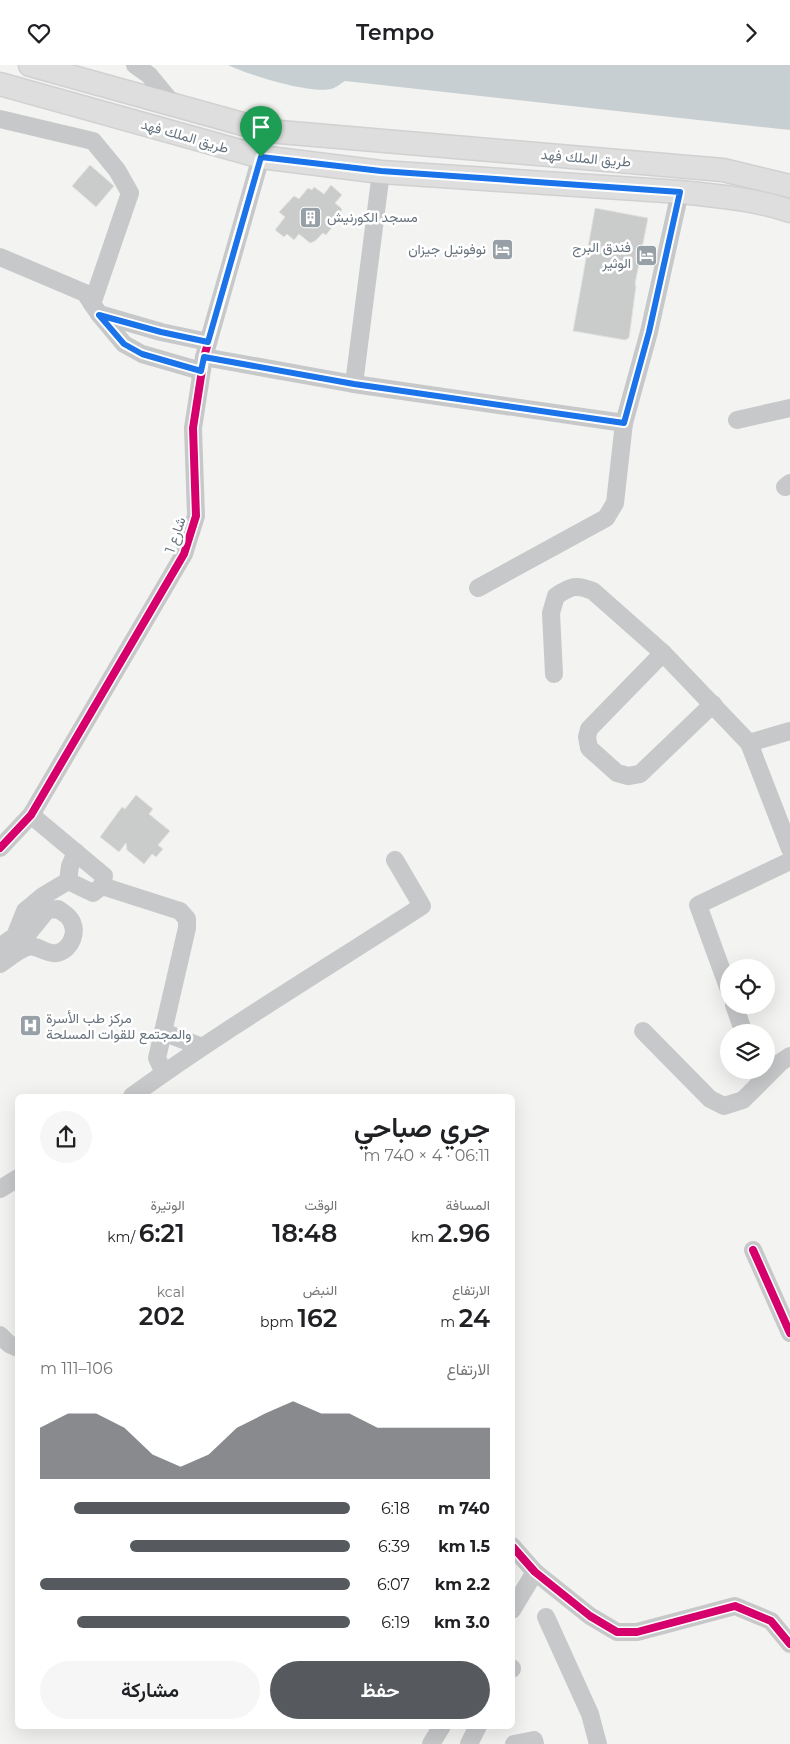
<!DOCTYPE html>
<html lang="ar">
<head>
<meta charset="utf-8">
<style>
	body { margin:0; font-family:Montserrat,Vazirmatn,sans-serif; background:#f6f6f6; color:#202124; direction:rtl; height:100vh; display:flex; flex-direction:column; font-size:19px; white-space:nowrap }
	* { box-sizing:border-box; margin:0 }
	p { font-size:16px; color:#757577 }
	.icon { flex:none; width:28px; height:28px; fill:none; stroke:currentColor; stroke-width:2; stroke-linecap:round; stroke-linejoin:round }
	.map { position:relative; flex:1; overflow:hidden; direction:ltr }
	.details { position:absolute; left:15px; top:1029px; width:500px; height:635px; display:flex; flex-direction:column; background:#fff; border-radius:8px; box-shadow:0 5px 20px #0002; direction:rtl }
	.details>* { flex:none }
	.tools { position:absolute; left:720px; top:894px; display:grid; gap:10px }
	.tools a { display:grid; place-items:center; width:55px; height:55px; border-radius:50%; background:#fff; box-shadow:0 5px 20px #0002; font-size:25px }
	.pin { position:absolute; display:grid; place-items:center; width:42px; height:42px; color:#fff; margin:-51px -21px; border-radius:50% 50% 50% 0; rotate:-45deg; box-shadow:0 0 5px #0007 }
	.pin .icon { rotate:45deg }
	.round { display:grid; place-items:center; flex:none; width:52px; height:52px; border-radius:26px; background:#f6f6f6 }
	.headline { display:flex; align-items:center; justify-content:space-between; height:85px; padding:0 25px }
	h1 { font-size:28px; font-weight:600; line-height:38px }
	.figures { display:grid; grid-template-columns:repeat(3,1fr); gap:8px; height:85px; padding:5px 25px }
	.figures div { display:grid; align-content:center }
	.figures b { font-size:25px; font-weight:600 }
	.figures small { font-size:14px; font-weight:400 }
	.figures p { font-size:14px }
	.chart { height:140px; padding:10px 25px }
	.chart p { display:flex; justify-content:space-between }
	.chart svg { width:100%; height:90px; margin-top:5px; fill:#565a5e; opacity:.7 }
	.cta { display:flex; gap:10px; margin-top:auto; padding:10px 25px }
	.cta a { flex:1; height:58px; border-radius:30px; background:#565a5e; color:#fff; font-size:20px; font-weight:600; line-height:58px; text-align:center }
	.cta a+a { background:#f6f6f6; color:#202124 }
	ul { padding:0 25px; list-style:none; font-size:16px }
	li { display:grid; grid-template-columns:80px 60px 1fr; align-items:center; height:38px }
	li i { height:12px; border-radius:6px; background:#565a5e }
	header { display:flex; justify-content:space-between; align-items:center; height:65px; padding:0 25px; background:#fff; font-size:22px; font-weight:600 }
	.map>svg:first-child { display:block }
	.water { fill:#c8cfd2 }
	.building { fill:#cacbcb; stroke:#e2e2e1 }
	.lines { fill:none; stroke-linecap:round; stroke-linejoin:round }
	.major-casing { stroke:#d0d1d1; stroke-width:25 }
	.minor { stroke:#c7c8c9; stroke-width:18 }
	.major { stroke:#dddedd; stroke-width:22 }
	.cycleway-casing { stroke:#fff; stroke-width:11 }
	.cycleway { stroke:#d6006c; stroke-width:8 }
	.route-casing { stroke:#fff; stroke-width:10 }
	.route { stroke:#1a73e8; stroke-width:6 }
	.labels { text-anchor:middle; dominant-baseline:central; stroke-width:5; stroke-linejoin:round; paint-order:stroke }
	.street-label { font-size:14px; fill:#66737e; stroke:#fff }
	.poi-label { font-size:14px; fill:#66737e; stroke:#fff; text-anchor:start }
</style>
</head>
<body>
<header><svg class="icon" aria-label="forward" viewBox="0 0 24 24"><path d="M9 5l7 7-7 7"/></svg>Tempo<svg class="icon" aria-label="heart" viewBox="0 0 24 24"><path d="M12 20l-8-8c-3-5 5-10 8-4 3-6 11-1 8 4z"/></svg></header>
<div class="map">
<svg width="790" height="1679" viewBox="0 0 790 1679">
	<rect width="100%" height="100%" fill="#f3f3f1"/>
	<path class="water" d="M228 0H790V65L345 16C341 18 336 23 331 24 309 29 249 10 228 0Z"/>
	<g class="building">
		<path d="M90 100 114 121 96 142 72 121Z"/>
		<path d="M331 120 342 130 335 138 342 144 337 156 326 170 323 168 315 176 310 178 299 169 294 175 287 169 284 172 275 165 285 152 279 147 294 131 299 134 308 123 312 125 314 122 324 129Z"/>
		<path d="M595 143 648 153 635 219 636 221 629 273 625 275 573 266Z"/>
		<path d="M136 730 153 744 149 749 170 766 158 780 163 784 156 792 152 789 144 799 127 785 126 778 119 787 100 772 122 742 125 744Z"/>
	</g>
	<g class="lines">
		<defs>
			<g id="major">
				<path d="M30 0 268 66 723 105 790 121"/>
				<path d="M0 19 261 92 381 107 680 127C717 131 755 134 790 146"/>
			</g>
		</defs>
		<use href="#major" class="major-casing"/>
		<g class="minor">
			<path d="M135 0 149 10 173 39"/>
			<path d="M0 54 93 76 117 105 130 128 92 239"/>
			<path d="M0 192 85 228 99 249 124 279 142 289 201 306"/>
			<path d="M99 249 161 267 208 277"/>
			<path d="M204 292 354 319 624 358"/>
			<path d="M354 319 381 107"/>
			<path d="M737 355 790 343"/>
			<path d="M785 422 790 418"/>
			<path d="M478 523 606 453 615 438 624 358 649 267 680 127"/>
			<path d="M663 588 589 664 587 672 589 683 617 708 628 711 640 709 713 639"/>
			<path d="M554 609 551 548 556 531C571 521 576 519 593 526L663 588 749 678"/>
			<path d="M790 666 749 678 790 784"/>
			<path d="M31 750 104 811 102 821 93 828 68 816"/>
			<path d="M0 783 31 750 184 489 196 451 193 363 204 292 261 92"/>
			<path d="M102 821 180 846 187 854V863L163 967 202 982"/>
			<path d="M0 882 15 871 25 846 43 831 68 816 70 801 76 787"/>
			<path d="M0 899C8 894 18 885 27 882 38 879 46 890 57 888 71 885 79 866 70 854 68 850 62 847 58 844L47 845 26 871H15"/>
			<path d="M729 925 698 840 790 796"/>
			<path d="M734 940 744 968"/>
			<path d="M643 966 710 1034 724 1041 743 1035 781 997 790 991"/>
			<path d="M163 967 157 993 164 1008"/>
			<path d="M132 1031C226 963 325 904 422 841L395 795"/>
			<path d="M0 1124 18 1113"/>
			<path d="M753 1185 790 1268"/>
			<path d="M0 1270 9 1279 18 1283"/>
			<path d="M512 1481 535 1507 590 1551 617 1567H637L735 1541 771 1556 790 1579"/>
			<path d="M512 1545 535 1507"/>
			<path d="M546 1552 590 1649 598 1679"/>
			<path d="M512 1603V1604"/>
			<path d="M431 1679 442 1661"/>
			<path d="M469 1679 478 1661"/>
			<path d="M514 1679 534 1675 535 1679"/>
		</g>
		<use href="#major" class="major"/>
		<defs>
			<g id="cycleway">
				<path d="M0 783 31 750 184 489 196 451 193 363 204 292 261 92"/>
				<path d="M753 1185 790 1268"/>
				<path d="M512 1481 535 1507 590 1551 617 1567H637L735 1541 771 1556 790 1579"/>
			</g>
		</defs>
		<use href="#cycleway" class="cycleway-casing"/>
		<use href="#cycleway" class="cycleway"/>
	</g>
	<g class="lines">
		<defs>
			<path id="route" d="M261 92 381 106 680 127 649 267 624 358 354 319 204 292 201 306 142 289 124 279 99 250 161 267 208 277Z"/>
		</defs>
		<use href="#route" class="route-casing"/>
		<use href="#route" class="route"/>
	</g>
	<defs>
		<symbol id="building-square" viewBox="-11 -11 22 22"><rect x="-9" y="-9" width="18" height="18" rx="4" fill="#97a0a6" stroke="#fff"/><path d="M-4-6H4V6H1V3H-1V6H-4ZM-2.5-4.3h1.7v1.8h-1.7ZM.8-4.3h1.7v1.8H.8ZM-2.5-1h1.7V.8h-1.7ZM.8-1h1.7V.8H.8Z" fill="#fff"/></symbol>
		<symbol id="hotel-square" viewBox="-11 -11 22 22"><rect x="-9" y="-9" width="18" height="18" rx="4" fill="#97a0a6" stroke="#fff"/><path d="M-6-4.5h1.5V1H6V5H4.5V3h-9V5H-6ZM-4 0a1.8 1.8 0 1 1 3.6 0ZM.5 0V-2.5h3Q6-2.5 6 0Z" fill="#fff"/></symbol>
		<symbol id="hospital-square" viewBox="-11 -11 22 22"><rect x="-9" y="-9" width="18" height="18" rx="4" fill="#97a0a6" stroke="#fff"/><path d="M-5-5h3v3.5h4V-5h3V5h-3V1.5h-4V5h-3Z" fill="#fff"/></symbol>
	</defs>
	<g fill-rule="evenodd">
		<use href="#building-square" x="298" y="140" width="25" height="25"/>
		<use href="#hotel-square" x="490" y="172" width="25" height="25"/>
		<use href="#hotel-square" x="634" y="178" width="25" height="25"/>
		<use href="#hospital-square" x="18" y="948" width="25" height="25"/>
	</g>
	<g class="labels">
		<g class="street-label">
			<text transform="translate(185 71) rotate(16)">طريق الملك فهد</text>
			<text transform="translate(586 93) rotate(5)">طريق الملك فهد</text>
			<text transform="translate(175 470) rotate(-71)">شارع 1</text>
		</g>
		<g class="poi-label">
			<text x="327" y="152">مسجد الكورنيش</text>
			<text x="631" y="182" text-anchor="end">فندق البرج<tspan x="631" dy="16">الوثير</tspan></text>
			<text x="486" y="184" text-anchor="end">نوفوتيل جيزان</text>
			<text x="46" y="953">مركز طب الأسرة<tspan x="46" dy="16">والمجتمع للقوات المسلحة</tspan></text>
		</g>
	</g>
</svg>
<div class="tools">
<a><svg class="icon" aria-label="locate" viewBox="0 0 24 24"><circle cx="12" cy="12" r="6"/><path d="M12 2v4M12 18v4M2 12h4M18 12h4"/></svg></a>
<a><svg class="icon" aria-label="layers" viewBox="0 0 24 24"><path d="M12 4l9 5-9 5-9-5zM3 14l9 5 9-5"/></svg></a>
</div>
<div class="pin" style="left:261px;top:92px;background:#1e9e55"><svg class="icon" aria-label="arrive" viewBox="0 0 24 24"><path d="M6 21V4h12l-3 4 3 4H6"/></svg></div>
<section class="details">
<div class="headline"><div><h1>جري صباحي</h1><p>06:11 · 4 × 740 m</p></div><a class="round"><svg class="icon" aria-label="share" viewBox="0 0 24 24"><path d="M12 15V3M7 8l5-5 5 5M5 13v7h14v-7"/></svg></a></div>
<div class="figures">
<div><p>المسافة</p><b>2.96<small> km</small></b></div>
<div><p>الوقت</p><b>18:48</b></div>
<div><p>الوتيرة</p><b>6:21<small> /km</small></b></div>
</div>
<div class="figures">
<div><p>الارتفاع</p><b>24<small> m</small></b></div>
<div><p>النبض</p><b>162<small> bpm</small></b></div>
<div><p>kcal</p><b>202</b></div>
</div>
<div class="chart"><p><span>الارتفاع</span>106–111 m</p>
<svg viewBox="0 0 160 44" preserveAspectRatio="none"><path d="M0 44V19L10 12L20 12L30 19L40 32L50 38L60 32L70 19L80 12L90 6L100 12L110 12L120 19L130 19L140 19L150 19L160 19V44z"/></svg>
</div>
<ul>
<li><b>740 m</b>6:18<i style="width:89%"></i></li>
<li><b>1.5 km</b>6:39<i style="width:71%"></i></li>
<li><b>2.2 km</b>6:07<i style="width:100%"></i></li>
<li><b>3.0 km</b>6:19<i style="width:88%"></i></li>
</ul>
<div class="cta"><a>حفظ</a><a>مشاركة</a></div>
</section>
</div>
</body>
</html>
